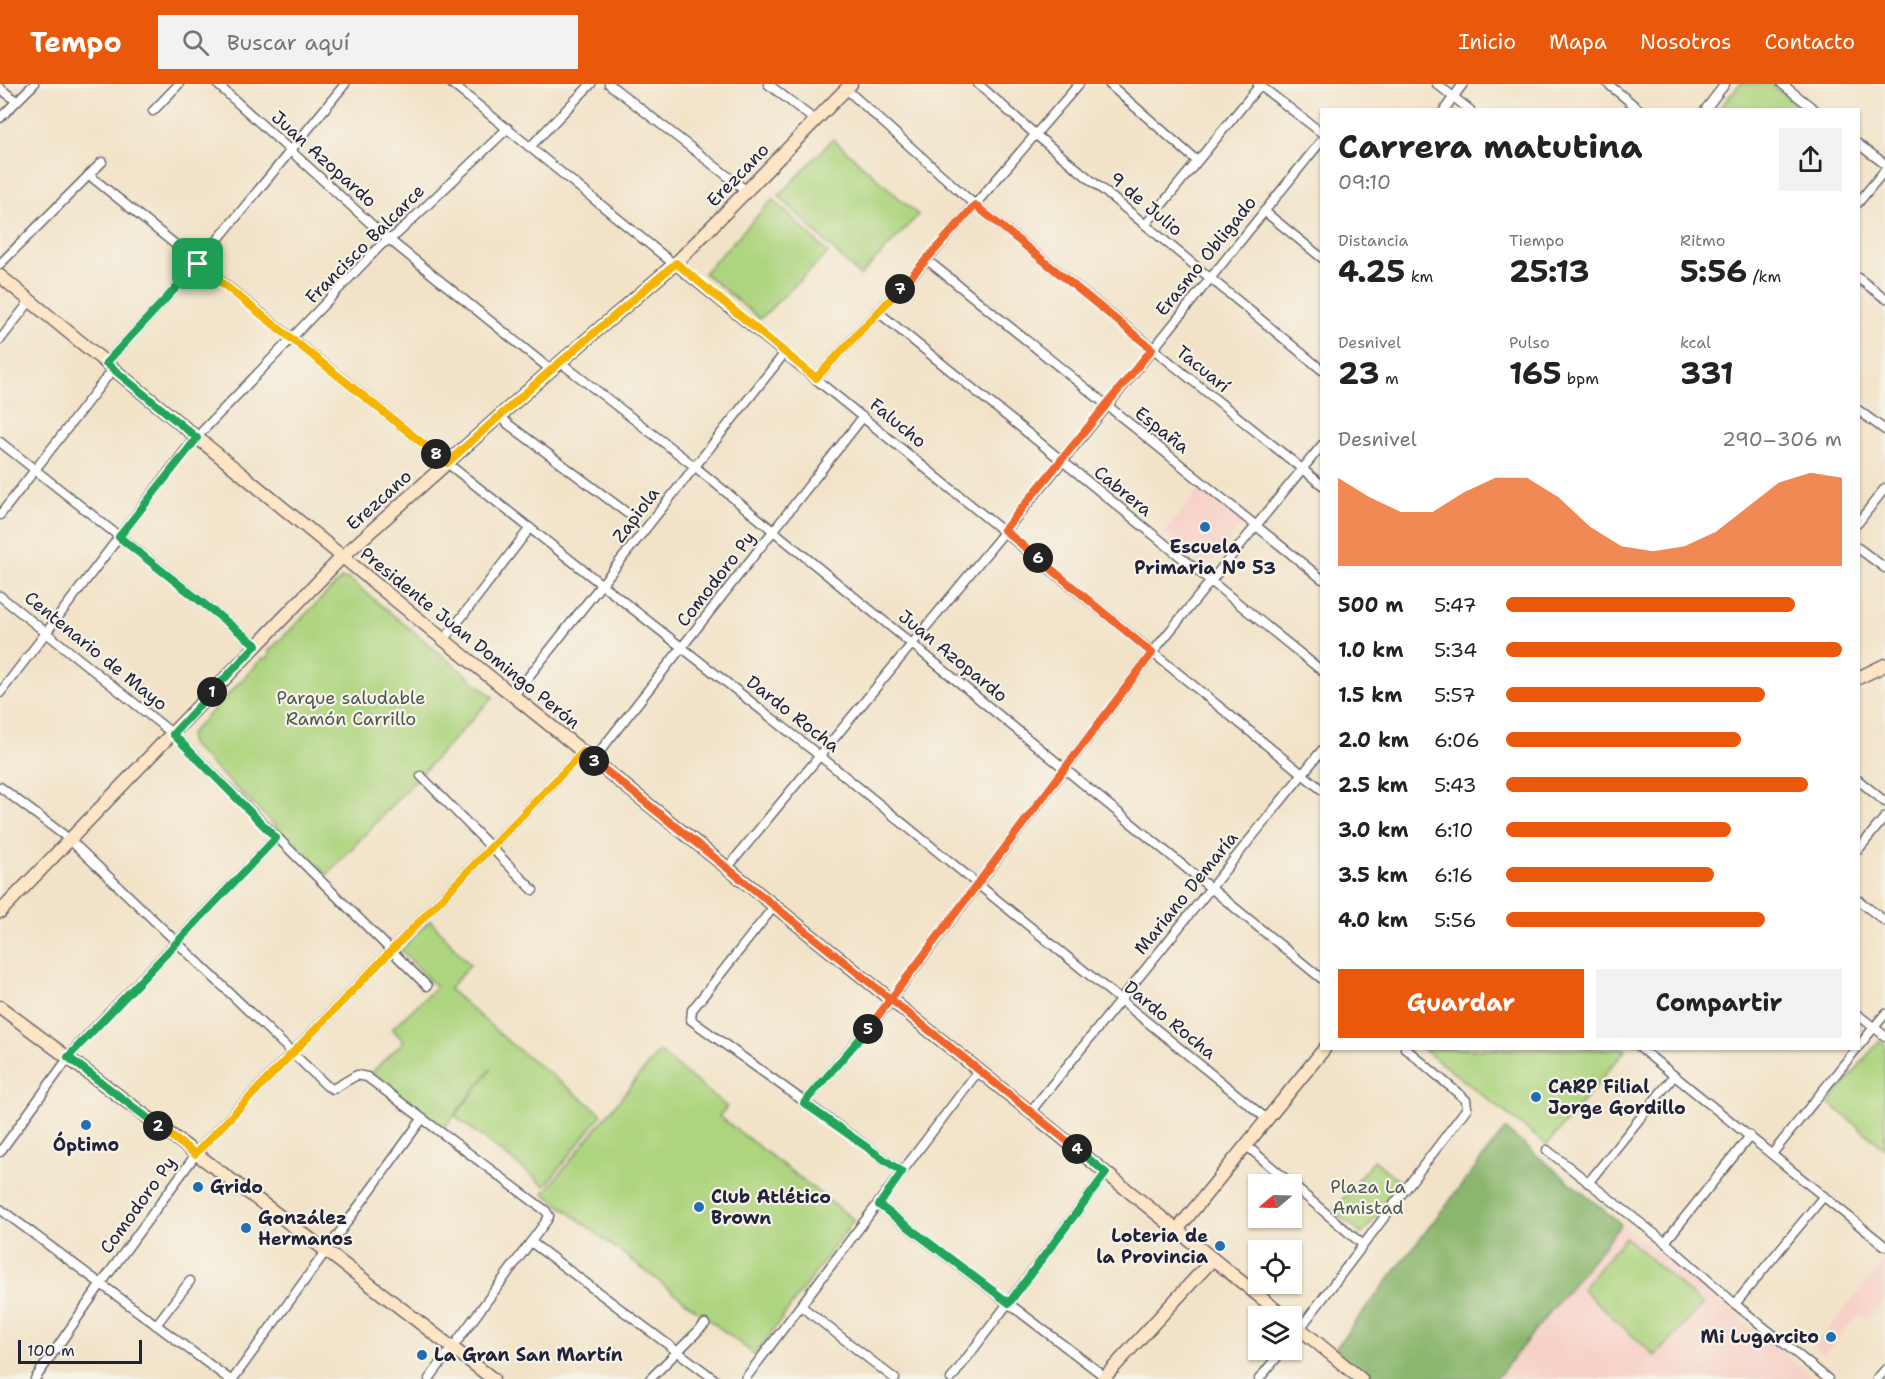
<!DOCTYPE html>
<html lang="es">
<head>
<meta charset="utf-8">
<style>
	body { margin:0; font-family:"Shantell Sans",sans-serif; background:#f2f2f2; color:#222; height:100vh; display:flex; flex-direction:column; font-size:22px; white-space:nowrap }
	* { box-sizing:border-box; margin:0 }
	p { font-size:20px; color:#767676 }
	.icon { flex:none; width:33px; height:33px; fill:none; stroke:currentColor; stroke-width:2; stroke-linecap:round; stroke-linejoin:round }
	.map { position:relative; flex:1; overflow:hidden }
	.drawer { position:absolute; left:1320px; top:24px; width:540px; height:942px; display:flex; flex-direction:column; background:#fff; border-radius:0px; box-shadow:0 2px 4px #0004 }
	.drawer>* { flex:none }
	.needle { width:39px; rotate:251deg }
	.tools { position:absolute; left:1248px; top:1090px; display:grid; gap:12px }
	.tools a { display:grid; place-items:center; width:54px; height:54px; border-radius:0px; background:#fff; box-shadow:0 2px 4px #0004; font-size:30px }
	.scale { position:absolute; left:18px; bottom:15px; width:124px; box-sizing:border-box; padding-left:6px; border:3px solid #22223b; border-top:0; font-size:16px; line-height:21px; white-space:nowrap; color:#22223b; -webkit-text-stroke:4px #f7f3e8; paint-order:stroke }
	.pin { position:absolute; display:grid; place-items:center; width:51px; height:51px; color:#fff; margin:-26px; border-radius:12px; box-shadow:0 3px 9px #0006 }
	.km { position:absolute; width:30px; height:30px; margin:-15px; border-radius:50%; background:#222; color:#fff; font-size:16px; line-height:30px; text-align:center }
	.round { display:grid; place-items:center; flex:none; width:63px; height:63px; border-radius:0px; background:#f2f2f2 }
	.summary { display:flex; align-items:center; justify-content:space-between; height:102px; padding:0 18px }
	h1 { font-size:33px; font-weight:700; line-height:45px }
	.metrics { display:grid; grid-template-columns:repeat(3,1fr); gap:9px; height:102px; padding:6px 18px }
	.metrics div { display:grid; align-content:center }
	.metrics b { font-size:30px; font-weight:700 }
	.metrics small { font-size:16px; font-weight:400 }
	.metrics p { font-size:16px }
	.chart { height:168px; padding:12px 18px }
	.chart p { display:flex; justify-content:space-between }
	.chart svg { width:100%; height:108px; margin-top:6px; fill:#ea580c; opacity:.7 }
	.cta { display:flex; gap:12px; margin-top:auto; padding:12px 18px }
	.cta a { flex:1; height:69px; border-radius:0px; background:#ea580c; color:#fff; font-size:24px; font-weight:700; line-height:69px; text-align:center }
	.cta a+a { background:#f2f2f2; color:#222 }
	ul { padding:0 18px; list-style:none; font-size:20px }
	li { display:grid; grid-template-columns:96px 72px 1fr; align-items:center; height:45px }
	li i { height:15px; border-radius:8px; background:#ea580c }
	header { display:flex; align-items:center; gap:36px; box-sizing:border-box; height:84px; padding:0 30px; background:#ea580c; color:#fff }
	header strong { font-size:28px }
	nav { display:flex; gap:33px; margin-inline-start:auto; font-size:21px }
	.search { width:420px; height:54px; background:#f2f2f2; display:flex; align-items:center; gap:15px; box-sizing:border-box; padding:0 21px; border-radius:0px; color:#767676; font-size:22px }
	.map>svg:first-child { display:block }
	.built { fill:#f7d1c8 }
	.green { fill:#add47e; stroke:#687b5c; stroke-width:1.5 }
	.forest { fill:#8ab66d; stroke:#566c54; stroke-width:1.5 }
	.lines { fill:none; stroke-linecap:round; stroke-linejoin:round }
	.street-casing { stroke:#6b666c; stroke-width:11 }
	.secondary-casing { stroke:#6b666c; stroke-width:15 }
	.street { stroke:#fff; stroke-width:8 }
	.secondary { stroke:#fde5c5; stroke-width:12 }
	.split-1-casing { stroke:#fff; stroke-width:12 }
	.split-2-casing { stroke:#fff; stroke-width:12 }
	.split-3-casing { stroke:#fff; stroke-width:12 }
	.split-4-casing { stroke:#fff; stroke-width:12 }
	.split-5-casing { stroke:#fff; stroke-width:12 }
	.split-6-casing { stroke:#fff; stroke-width:12 }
	.split-7-casing { stroke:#fff; stroke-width:12 }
	.split-8-casing { stroke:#fff; stroke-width:12 }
	.split-9-casing { stroke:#fff; stroke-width:12 }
	.split-1 { stroke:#22a559; stroke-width:8 }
	.split-2 { stroke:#22a559; stroke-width:8 }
	.split-3 { stroke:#f5b400; stroke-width:8 }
	.split-4 { stroke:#f0652b; stroke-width:8 }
	.split-5 { stroke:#22a559; stroke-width:8 }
	.split-6 { stroke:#f0652b; stroke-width:8 }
	.split-7 { stroke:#f0652b; stroke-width:8 }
	.split-8 { stroke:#f5b400; stroke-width:8 }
	.split-9 { stroke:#f5b400; stroke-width:8 }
	.poi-dot { fill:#1f6fb2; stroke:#f7f3e8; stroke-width:2 }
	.labels { text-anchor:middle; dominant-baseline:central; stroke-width:4.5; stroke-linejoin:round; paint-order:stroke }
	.street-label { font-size:18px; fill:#22223b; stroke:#f7f3e8 }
	.poi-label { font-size:18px; font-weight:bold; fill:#22223b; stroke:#f7f3e8; text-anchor:start }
	.park-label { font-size:18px; fill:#4c574f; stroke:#f7f3e8 }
</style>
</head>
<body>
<header>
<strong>Tempo</strong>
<div class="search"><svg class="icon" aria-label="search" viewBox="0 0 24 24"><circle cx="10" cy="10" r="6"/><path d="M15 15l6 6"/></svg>Buscar aquí</div>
<nav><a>Inicio</a><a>Mapa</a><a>Nosotros</a><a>Contacto</a></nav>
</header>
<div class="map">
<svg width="1885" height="1295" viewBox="0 0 1885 1295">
	<rect width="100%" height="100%" fill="#f7f3e8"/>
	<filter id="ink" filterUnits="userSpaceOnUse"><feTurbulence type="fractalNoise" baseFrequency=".0167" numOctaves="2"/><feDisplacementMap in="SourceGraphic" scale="12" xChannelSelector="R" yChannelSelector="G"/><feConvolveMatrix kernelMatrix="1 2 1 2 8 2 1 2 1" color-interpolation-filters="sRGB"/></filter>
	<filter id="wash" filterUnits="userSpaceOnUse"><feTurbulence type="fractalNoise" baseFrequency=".008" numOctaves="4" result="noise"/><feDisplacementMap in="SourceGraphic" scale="24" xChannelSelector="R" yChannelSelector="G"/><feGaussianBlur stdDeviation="1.35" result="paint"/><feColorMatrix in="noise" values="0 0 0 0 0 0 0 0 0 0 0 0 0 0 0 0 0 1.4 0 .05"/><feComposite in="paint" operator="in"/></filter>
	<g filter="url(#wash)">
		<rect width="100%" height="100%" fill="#f2e3c8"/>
		<g class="built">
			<path d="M1201 403 1244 438 1208 484 1165 449Z"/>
			<path d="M1621 1140 1811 1291 1808 1295H1497Z"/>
			<path d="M1883 1178 1885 1180V1216L1868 1236 1859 1230 1824 1271 1813 1263Z"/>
		</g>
		<g class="green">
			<path d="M1740 0H1771L1803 25H1719Z"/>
			<path d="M833 55 918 131 860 192 779 112Z"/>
			<path d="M773 115 828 169 760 235 704 189Z"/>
			<path d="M341 495H349L493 613 327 791 190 660V650L262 575 268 574 269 567Z"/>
			<path d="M430 836 470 881 449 905 511 960 602 1030 545 1102 455 1032 492 984 444 1044 371 989 404 957 392 945 436 903 401 866Z"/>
			<path d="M1880 956 1885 960V1065L1829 1019Z"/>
			<path d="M1423 965H1626L1547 1061Z"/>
			<path d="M659 967 727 1023 719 1032 854 1136 755 1271 544 1109Z"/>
			<path d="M1374 1076 1403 1100 1362 1150 1333 1127Z"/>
			<path d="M1625 1153 1703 1221 1655 1272 1582 1205Z"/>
		</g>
		<path class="forest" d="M1505 1045 1621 1140 1496 1295H1368L1333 1267Z"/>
	</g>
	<g filter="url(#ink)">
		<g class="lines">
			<defs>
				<g id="street">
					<path d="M217 0 381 149 551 286"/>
					<path d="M452 0 1322 706"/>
					<path d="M609 0 748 108"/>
					<path d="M768 0 816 37"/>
					<path d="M978 0 1036 51 1322 286"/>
					<path d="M1109 0 1197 77"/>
					<path d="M1258 0 1322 49"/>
					<path d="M1437 0 1470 26"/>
					<path d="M1608 0 1640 26"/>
					<path d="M1782 0 1815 26"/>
					<path d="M0 4 16 17"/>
					<path d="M846 5 975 121 1322 401"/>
					<path d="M1444 26 1463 0"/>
					<path d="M1705 26 1725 0"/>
					<path d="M153 27 179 0"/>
					<path d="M0 34 34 0"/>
					<path d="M1858 60 1885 80"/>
					<path d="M531 62 591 0"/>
					<path d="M89 91 447 379 820 672 1268 1036"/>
					<path d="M1858 119 1885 86"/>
					<path d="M1264 127 1322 174"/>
					<path d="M1146 140 1260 1"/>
					<path d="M927 176 1322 495"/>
					<path d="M0 180 102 78"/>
					<path d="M1858 194 1885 214"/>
					<path d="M878 228 1322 587"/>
					<path d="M0 256 30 217"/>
					<path d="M560 278 694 382 1322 895"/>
					<path d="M106 279 198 180 345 0"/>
					<path d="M816 294 927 176 1079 0"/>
					<path d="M1858 326 1885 346"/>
					<path d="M500 331 508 340 627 429"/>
					<path d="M0 358 256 561"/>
					<path d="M0 431 113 285"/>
					<path d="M1858 439 1885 404"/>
					<path d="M1858 464 1885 484"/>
					<path d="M0 512 173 650 427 902"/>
					<path d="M444 556 530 444"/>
					<path d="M0 609 190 360 381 161 397 150 508 44"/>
					<path d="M514 611 784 270"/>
					<path d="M593 676 863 333"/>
					<path d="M421 692 533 806"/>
					<path d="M1858 696 1885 718"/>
					<path d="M0 703 69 755 327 1002 333 1005 357 991 367 993 546 1127 549 1132 547 1136 429 1295"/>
					<path d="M1858 766 1885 733"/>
					<path d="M728 783 1062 378 1322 56"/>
					<path d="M1858 816 1885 837"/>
					<path d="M776 820 692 926 691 936 902 1088"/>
					<path d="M1858 931 1885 952"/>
					<path d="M1858 963 1885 930"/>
					<path d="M1640 964 1885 1162"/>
					<path d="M804 1019 885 924 1152 569 1322 361"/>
					<path d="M1031 1027 1322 666"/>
					<path d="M1247 1062 1362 1160"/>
					<path d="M1547 1066 1665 1158 1735 1220 1828 1295"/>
					<path d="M0 1068 77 962 276 754"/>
					<path d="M1772 1070 1857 964"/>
					<path d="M1588 1099 1674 992"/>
					<path d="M879 1121 1108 1295"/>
					<path d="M0 1125 229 1295"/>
					<path d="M531 1158 714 1295"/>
					<path d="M1665 1158 1750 1052"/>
					<path d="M1735 1220 1824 1112"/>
					<path d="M801 1222 895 1295"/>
					<path d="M156 1241 190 1197"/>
					<path d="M1292 1255 1467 1024 1466 1016 1405 964"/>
					<path d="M35 1295 101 1200 202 1062 583 668"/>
					<path d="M233 1295 422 1035"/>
					<path d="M650 1295 705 1240"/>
					<path d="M745 1295 979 986"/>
					<path d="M951 1295 1106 1089"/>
					<path d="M1259 1295 1283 1266"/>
					<path d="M1877 1295 1885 1286"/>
				</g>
				<g id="secondary">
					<path d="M0 192 444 556 1285 1233"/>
					<path d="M1858 594 1885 581"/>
					<path d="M0 828 342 473 551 286 676 179 851 0"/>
					<path d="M0 923 325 1166 493 1295"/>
					<path d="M1177 1146 1325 964"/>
					<path d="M1292 1238 1361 1295"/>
					<path d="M1103 1295 1213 1175"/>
				</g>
			</defs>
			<use href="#street" class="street-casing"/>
			<use href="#secondary" class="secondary-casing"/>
			<use href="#street" class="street"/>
			<use href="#secondary" class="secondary"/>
		</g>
	</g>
	<g class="lines" filter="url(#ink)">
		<defs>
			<path id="split-1" d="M198 180 106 279 197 354 119 453 256 561 212 608"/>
			<path id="split-2" d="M158 1042 68 973 276 754 173 650 212 608"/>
			<path id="split-3" d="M158 1042 195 1070 583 668 594 677"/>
			<path id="split-4" d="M594 677 1077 1065"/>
			<path id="split-5" d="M868 945 804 1019 902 1088 879 1121 1009 1219 1106 1089 1077 1065"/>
			<path id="split-6" d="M868 945 1152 569 1038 474"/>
			<path id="split-7" d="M900 205 975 121 1152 265 1004 446 1038 474"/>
			<path id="split-8" d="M436 370 447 379 551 286 676 179 816 294 900 205"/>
			<path id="split-9" d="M198 180 436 370"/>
		</defs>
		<use href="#split-1" class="split-1-casing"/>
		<use href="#split-2" class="split-2-casing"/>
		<use href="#split-3" class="split-3-casing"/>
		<use href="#split-4" class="split-4-casing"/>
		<use href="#split-5" class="split-5-casing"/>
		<use href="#split-6" class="split-6-casing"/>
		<use href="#split-7" class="split-7-casing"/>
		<use href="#split-8" class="split-8-casing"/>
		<use href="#split-9" class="split-9-casing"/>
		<use href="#split-1" class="split-1"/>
		<use href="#split-2" class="split-2"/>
		<use href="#split-3" class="split-3"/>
		<use href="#split-4" class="split-4"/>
		<use href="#split-5" class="split-5"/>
		<use href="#split-6" class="split-6"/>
		<use href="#split-7" class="split-7"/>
		<use href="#split-8" class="split-8"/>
		<use href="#split-9" class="split-9"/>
	</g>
	<g class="poi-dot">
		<circle cx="1205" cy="443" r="6"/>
		<circle cx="1536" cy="1013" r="6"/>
		<circle cx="86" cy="1041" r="6"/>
		<circle cx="198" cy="1103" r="6"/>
		<circle cx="699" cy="1123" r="6"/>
		<circle cx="246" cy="1144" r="6"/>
		<circle cx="1220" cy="1162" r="6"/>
		<circle cx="1831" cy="1253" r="6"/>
		<circle cx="422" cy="1271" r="6"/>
	</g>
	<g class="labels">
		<g class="street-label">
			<text transform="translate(324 75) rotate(42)">Juan Azopardo</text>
			<text transform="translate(738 91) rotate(-46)">Erezcano</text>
			<text transform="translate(1146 120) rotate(40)">9 de Julio</text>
			<text transform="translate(365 160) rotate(-45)">Francisco Balcarce</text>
			<text transform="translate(1206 172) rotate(-51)">Erasmo Obligado</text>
			<text transform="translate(1203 285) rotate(39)">Tacuarí</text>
			<text transform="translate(898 339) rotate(39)">Falucho</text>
			<text transform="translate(1162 346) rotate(38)">España</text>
			<text transform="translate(1123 407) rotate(39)">Cabrera</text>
			<text transform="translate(379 416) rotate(-42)">Erezcano</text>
			<text transform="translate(636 431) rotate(-53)">Zapiola</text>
			<text transform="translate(716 495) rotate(-52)">Comodoro Py</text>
			<text transform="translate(470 554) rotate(39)">Presidente Juan Domingo Perón</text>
			<text transform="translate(96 567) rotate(39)">Centenario de Mayo</text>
			<text transform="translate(953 572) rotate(39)">Juan Azopardo</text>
			<text transform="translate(793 630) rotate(38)">Dardo Rocha</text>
			<text transform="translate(1186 809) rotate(-51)">Mariano Demaría</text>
			<text transform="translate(1170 936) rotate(39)">Dardo Rocha</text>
			<text transform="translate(138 1121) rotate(-54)">Comodoro Py</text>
		</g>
		<g class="poi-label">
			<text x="1205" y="463" text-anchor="middle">Escuela<tspan x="1205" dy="21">Primaria Nº 53</tspan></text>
			<text x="1548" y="1003">CARP Filial<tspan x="1548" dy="21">Jorge Gordillo</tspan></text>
			<text x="86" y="1061" text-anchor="middle">Óptimo</text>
			<text x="210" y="1103">Grido</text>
			<text x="711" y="1113">Club Atlético<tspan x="711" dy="21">Brown</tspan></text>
			<text x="258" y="1134">González<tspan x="258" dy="21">Hermanos</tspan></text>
			<text x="1208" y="1152" text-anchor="end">Loteria de<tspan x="1208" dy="21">la Provincia</tspan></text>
			<text x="1819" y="1253" text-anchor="end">Mi Lugarcito</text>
			<text x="434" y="1271">La Gran San Martín</text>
		</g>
		<g class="park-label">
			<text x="351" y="614">Parque saludable<tspan x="351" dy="21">Ramón Carrillo</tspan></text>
			<text x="1368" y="1103">Plaza La<tspan x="1368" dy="21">Amistad</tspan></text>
		</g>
	</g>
</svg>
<div class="tools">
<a><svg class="needle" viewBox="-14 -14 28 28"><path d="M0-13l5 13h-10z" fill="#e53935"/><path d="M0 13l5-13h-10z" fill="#767676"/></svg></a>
<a><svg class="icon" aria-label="locate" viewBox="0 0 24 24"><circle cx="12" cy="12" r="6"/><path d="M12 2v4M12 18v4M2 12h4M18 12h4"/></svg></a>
<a><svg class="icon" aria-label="layers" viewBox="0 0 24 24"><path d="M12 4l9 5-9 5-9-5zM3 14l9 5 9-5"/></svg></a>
</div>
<div class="scale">100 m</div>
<div class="pin" style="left:198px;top:180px;background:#1e9e55"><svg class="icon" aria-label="arrive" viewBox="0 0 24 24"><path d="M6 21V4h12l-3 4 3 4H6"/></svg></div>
<b class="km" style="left:212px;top:608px">1</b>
<b class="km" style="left:158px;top:1042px">2</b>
<b class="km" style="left:594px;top:677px">3</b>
<b class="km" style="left:1077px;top:1065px">4</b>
<b class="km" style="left:868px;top:945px">5</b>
<b class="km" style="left:1038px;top:474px">6</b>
<b class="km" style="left:900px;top:205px">7</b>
<b class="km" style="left:436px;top:370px">8</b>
<section class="drawer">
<div class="summary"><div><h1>Carrera matutina</h1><p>09:10</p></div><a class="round"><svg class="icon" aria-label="share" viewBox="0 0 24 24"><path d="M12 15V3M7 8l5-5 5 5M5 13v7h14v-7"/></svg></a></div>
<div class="metrics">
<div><p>Distancia</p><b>4.25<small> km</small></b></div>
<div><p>Tiempo</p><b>25:13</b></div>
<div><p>Ritmo</p><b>5:56<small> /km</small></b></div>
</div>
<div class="metrics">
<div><p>Desnivel</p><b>23<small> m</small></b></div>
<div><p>Pulso</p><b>165<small> bpm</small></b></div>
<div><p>kcal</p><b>331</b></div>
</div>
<div class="chart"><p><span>Desnivel</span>290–306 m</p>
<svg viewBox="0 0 160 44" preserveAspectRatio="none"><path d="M0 44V8L10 16L20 22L30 22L40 14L50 8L60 8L70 16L80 28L90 36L100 38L110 36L120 30L130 20L140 10L150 6L160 8V44z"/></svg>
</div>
<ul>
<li><b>500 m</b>5:47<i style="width:86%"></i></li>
<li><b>1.0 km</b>5:34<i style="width:100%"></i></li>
<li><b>1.5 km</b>5:57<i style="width:77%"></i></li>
<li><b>2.0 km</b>6:06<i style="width:70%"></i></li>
<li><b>2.5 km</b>5:43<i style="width:90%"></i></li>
<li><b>3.0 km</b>6:10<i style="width:67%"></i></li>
<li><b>3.5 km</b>6:16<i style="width:62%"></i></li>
<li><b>4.0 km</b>5:56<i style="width:77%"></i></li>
</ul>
<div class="cta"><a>Guardar</a><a>Compartir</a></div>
</section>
</div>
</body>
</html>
